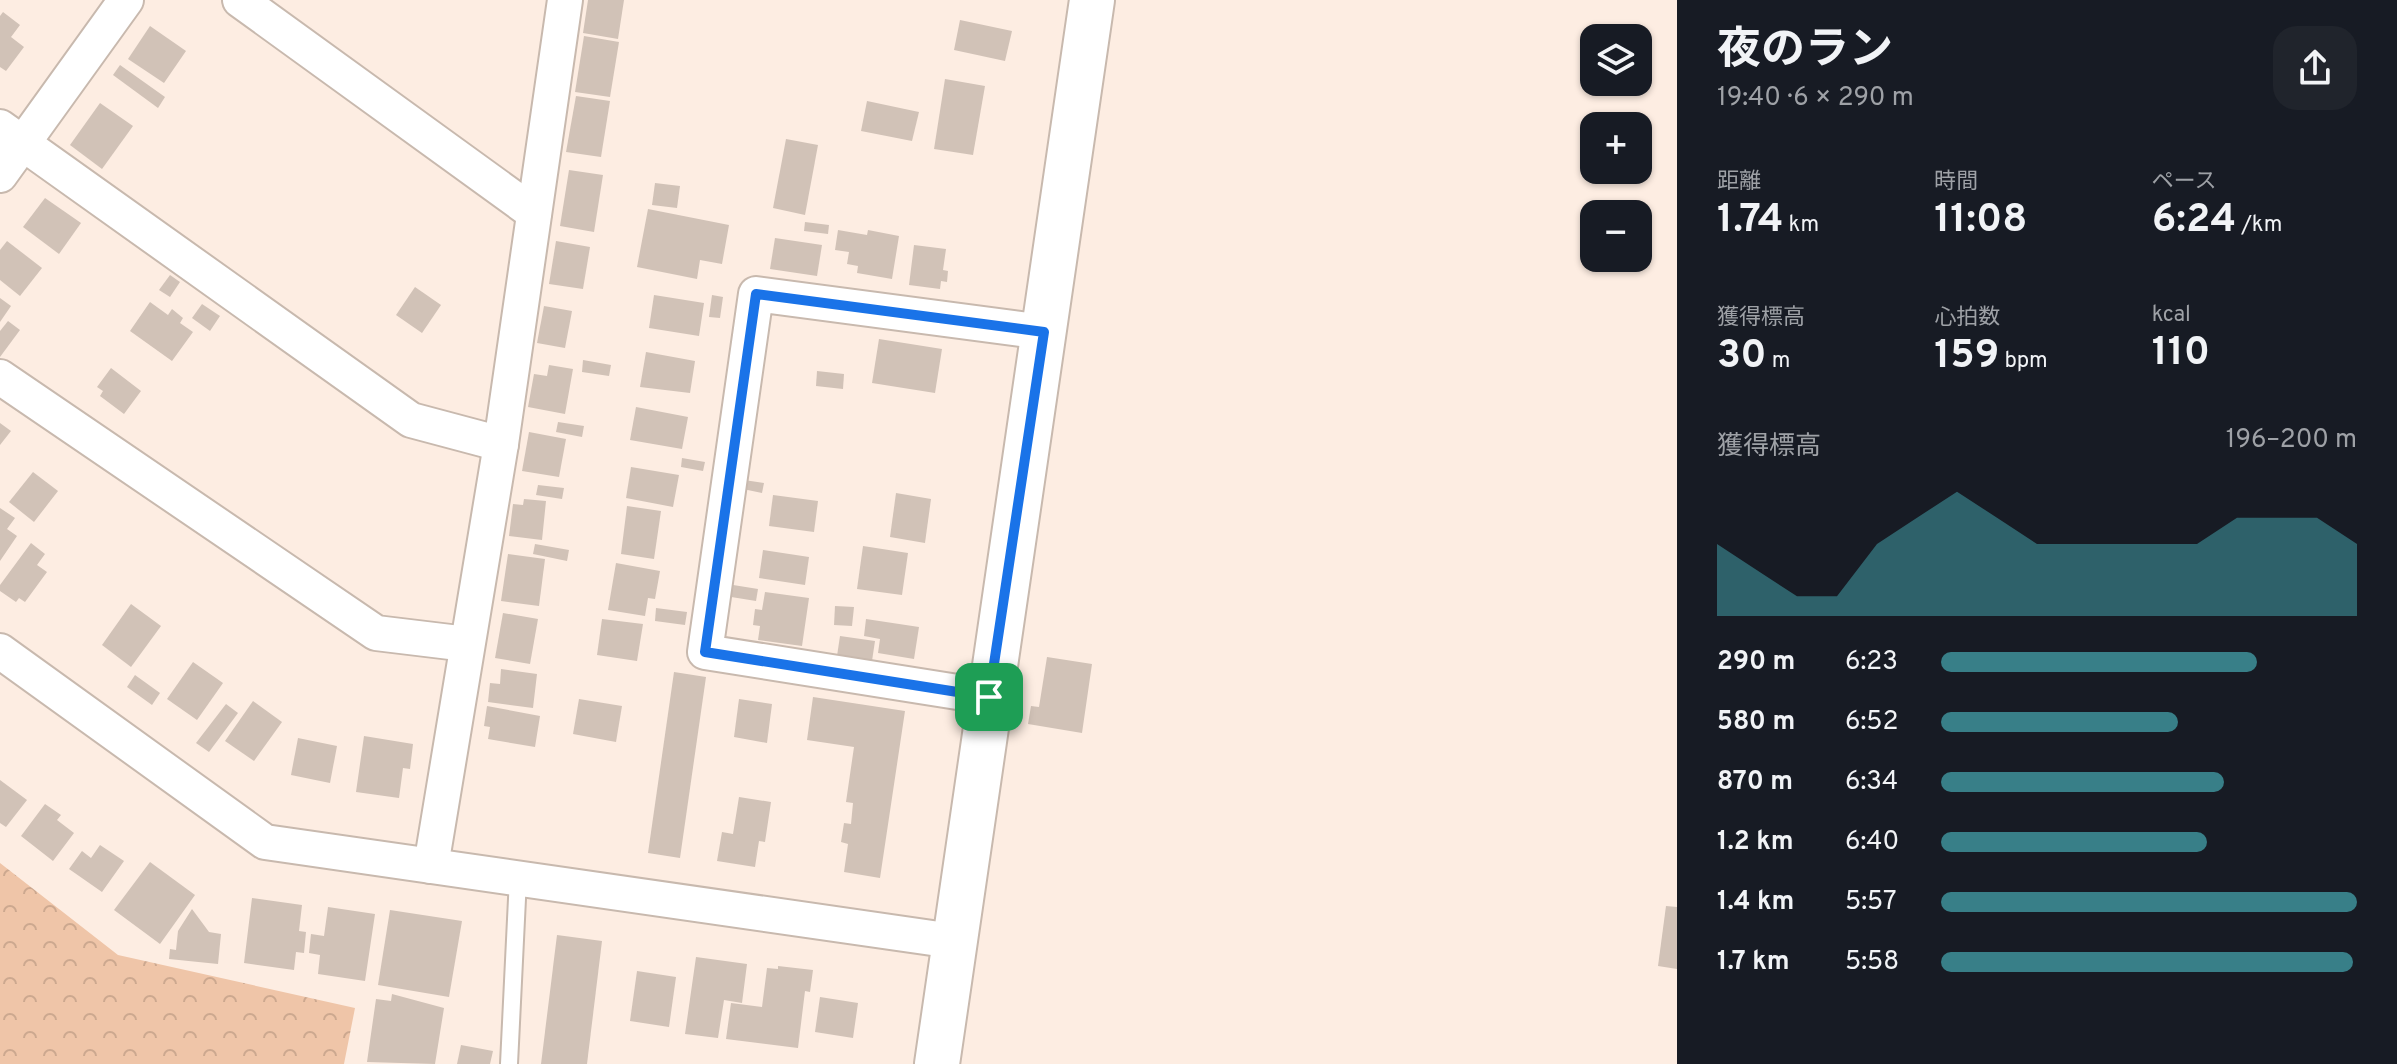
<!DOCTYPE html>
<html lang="ja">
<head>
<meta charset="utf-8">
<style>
	body { margin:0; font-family:Overpass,"Noto Sans JP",sans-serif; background:#20242c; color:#f1f3f6; height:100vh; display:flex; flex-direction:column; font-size:30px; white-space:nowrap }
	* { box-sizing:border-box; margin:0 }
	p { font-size:26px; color:#9ea1a6 }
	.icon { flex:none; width:44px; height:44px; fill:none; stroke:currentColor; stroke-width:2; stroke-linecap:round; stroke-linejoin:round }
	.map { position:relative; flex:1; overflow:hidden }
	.sheet { display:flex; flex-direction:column; background:#171b24; width:720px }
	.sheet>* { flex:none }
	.buttons { position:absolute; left:1580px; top:24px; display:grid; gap:16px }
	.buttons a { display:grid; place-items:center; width:72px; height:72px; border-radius:16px; background:#171b24; box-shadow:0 2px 6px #0004; font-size:40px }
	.pin { position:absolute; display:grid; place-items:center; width:68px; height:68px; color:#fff; margin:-34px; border-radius:16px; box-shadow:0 4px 12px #0006 }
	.round { display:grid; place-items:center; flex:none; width:84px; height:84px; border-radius:24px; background:#20242c }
	.overview { display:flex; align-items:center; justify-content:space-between; height:136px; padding:0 40px }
	h1 { font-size:44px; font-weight:700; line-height:60px }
	.figures { display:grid; grid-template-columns:repeat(3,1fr); gap:12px; height:136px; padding:8px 40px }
	.figures div { display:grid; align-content:center }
	.figures b { font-size:40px; font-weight:700 }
	.figures small { font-size:22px; font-weight:400 }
	.figures p { font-size:22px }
	.chart { height:224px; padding:16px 40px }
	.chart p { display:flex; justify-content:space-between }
	.chart svg { width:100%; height:144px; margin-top:8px; fill:#387f88; opacity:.7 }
	ul { padding:0 40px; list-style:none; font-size:26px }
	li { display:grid; grid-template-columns:128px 96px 1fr; align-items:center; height:60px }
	li i { height:20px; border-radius:10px; background:#387f88 }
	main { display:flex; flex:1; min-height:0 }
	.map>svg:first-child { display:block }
	.forest { fill:url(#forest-crowns) }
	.building { fill:#d1c2b7 }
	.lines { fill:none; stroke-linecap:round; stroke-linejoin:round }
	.lane-casing { stroke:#c8b9ae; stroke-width:20 }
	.street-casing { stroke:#c8b9ae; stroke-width:38 }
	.secondary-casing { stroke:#c8b9ae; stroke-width:48 }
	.lane { stroke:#fff; stroke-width:16 }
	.street { stroke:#fff; stroke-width:34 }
	.secondary { stroke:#fff; stroke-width:44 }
	.route-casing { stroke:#fff; stroke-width:16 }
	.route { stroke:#1a73e8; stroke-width:10 }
</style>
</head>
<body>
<main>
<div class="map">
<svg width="1677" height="1064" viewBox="0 0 1677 1064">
	<defs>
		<pattern id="forest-crowns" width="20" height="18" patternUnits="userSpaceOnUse" patternTransform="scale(2)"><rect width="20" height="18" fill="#efc5a8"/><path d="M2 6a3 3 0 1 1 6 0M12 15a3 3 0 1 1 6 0" fill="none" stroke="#cca88f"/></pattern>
	</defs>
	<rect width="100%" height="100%" fill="#fdede2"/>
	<path class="forest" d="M0 863 118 955 355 1008 344 1064H0Z"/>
	<g class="building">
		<path d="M588 0H624L618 39 583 33Z"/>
		<path d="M3 12 20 25 11 37 24 47 6 71 0 67V16Z"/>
		<path d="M960 20 1012 31 1005 61 954 50Z"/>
		<path d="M150 26 186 51 164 83 128 59Z"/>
		<path d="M584 36 619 42 610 97 575 92Z"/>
		<path d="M120 65 165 97 158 108 113 75Z"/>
		<path d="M945 79 985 86 973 155 934 149Z"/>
		<path d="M576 96 610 101 601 157 566 152Z"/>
		<path d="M867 101 919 112 912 141 861 131Z"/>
		<path d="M100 103 133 126 102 169 70 145Z"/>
		<path d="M786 139 818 145 805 215 773 208Z"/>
		<path d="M569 170 603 175 594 232 560 226Z"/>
		<path d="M655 183 680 186 677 208 652 205Z"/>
		<path d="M45 198 81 223 59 254 23 227Z"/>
		<path d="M648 209 729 225 722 264 700 260 697 279 637 267Z"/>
		<path d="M805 222 829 225 828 234 804 231Z"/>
		<path d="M838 230 867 235 868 230 899 236 892 279 857 273 858 266 847 264 849 252 835 250Z"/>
		<path d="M775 238 822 245 817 276 770 269Z"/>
		<path d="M7 241 42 268 20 296 0 280V250Z"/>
		<path d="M556 241 590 247 583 289 549 284Z"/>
		<path d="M914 245 946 249 943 270 948 271 947 282 941 281 940 289 909 285Z"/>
		<path d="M170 275 180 282 170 297 159 290Z"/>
		<path d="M415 287 441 305 422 333 396 315Z"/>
		<path d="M654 295 704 303 699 336 649 328Z"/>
		<path d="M712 295 723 297 720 318 709 317Z"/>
		<path d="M0 298 11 306 0 322Z"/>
		<path d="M150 302 168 315 172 309 183 318 180 323 193 332 172 361 130 331Z"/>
		<path d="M202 304 220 316 210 331 192 318Z"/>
		<path d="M544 306 572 311 565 348 537 343Z"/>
		<path d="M8 321 20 330 0 357V331Z"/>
		<path d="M879 339 942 349 935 393 872 383Z"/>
		<path d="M646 352 695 361 690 393 640 387Z"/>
		<path d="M583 360 611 365 609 376 582 372Z"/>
		<path d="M549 365 573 369 565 414 528 407 534 374 547 376Z"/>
		<path d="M111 368 141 391 124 414 100 396 103 391 97 387Z"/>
		<path d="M817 371 844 374 843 389 816 386Z"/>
		<path d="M636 407 688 417 682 449 630 440Z"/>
		<path d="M558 422 584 426 582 437 556 432Z"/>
		<path d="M0 423 11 431 0 445Z"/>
		<path d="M529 432 566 439 559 477 522 471Z"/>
		<path d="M682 458 705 462 703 471 681 467Z"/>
		<path d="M631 467 679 475 673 507 626 498Z"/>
		<path d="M33 472 58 491 34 522 9 502Z"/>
		<path d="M744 480 764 483 762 493 743 489Z"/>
		<path d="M538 485 564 488 562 499 536 495Z"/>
		<path d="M896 493 931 499 925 543 890 537Z"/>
		<path d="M773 495 818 501 814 532 769 526Z"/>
		<path d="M524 499 546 501 542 540 509 536 513 504 523 505Z"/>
		<path d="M627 506 661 511 654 559 621 554Z"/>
		<path d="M0 508 15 518 7 529 17 536 0 561Z"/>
		<path d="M31 543 45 554 37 565 47 572 25 602 19 598 16 602 0 591V585Z"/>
		<path d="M535 544 569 550 567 561 533 554Z"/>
		<path d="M863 546 908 553 902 595 857 589Z"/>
		<path d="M763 550 809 557 805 585 759 578Z"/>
		<path d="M508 554 545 559 539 606 501 601Z"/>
		<path d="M616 563 660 571 655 599 648 598 645 616 608 610Z"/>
		<path d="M727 584 758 589 756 601 725 596Z"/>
		<path d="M765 592 809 598 802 646 758 640 760 626 753 625 755 609 762 610Z"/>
		<path d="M131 604 161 626 131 667 102 645Z"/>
		<path d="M835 606 854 607 852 626 834 625Z"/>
		<path d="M656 608 687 612 685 625 655 621Z"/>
		<path d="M503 613 538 619 530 664 495 658Z"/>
		<path d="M602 619 643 624 637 661 597 655Z"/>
		<path d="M866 619 919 627 914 659 878 653 880 639 864 636Z"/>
		<path d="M840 636 875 641 872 661 837 656Z"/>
		<path d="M1047 657 1092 664 1082 733 1028 724 1031 706 1039 707Z"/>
		<path d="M193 662 223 683 197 720 167 699Z"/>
		<path d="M501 669 537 674 533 708 488 702 490 683 500 684Z"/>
		<path d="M674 672 706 677 680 858 648 853Z"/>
		<path d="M135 675 160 693 152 705 127 687Z"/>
		<path d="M813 697 905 711 880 878 844 872 848 844 841 842 844 823 851 824 853 803 846 802 854 747 807 740Z"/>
		<path d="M579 699 622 706 616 742 573 734Z"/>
		<path d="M739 699 772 704 767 743 734 737Z"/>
		<path d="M253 701 282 722 254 761 225 741Z"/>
		<path d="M226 704 238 713 209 752 196 743Z"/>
		<path d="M487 706 540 716 535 747 488 739 490 727 484 726Z"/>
		<path d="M364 736 413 744 410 769 403 768 399 798 356 792Z"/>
		<path d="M298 738 337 746 330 783 291 775Z"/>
		<path d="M0 780 27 800 6 827 0 823Z"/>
		<path d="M739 797 771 802 765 842 759 841 755 867 717 861 722 832 733 834Z"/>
		<path d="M45 804 61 815 57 820 74 833 53 861 21 836Z"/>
		<path d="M100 845 124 861 102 892 69 869 82 851 91 858Z"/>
		<path d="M150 862 195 895 160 944 114 910Z"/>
		<path d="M252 898 302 905 299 931 306 932 304 953 296 952 294 970 244 963Z"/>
		<path d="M1666 906 1677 907V969L1658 966Z"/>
		<path d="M328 907 375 914 365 981 318 974 320 955 309 953 311 934 324 936Z"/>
		<path d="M192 909 209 932 221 934 218 964 169 959 170 949 176 950 178 931Z"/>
		<path d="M390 910 462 921 449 997 378 985Z"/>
		<path d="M557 935 602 941 587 1064H541Z"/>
		<path d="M696 957 747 964 742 1003 724 1000 718 1038 685 1034Z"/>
		<path d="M778 966 813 970 810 992 805 991 798 1048 726 1039 731 1003 762 1007 767 968 778 969Z"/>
		<path d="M637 971 676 977 669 1027 630 1021Z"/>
		<path d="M392 994 444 1008 435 1064 367 1062 376 999 391 1001Z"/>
		<path d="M820 997 858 1003 853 1038 815 1032Z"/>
		<path d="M461 1045 493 1051 490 1064H457Z"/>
	</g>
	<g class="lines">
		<defs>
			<path id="lane" d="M509 1064 518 878"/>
			<g id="street">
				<path d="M240 0 534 213"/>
				<path d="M0 127 411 420 501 444"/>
				<path d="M0 175 126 0"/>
				<path d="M0 377 376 633 467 644"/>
				<path d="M0 651 265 842 953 941"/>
				<path d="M989 697 705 652 756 294 1044 332"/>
				<path d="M431 866 501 444 565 0"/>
			</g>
			<path id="secondary" d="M937 1064 1092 0"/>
		</defs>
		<use href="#lane" class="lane-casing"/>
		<use href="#street" class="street-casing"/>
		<use href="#secondary" class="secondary-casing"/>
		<use href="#lane" class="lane"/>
		<use href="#street" class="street"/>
		<use href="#secondary" class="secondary"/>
	</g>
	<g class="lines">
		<defs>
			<path id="route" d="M756 294 1044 332 989 697 705 652Z"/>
		</defs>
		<use href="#route" class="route-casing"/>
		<use href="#route" class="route"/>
	</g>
</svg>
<div class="buttons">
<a><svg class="icon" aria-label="layers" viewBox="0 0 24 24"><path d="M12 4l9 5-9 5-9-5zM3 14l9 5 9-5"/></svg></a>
<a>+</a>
<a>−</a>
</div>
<div class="pin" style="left:989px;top:697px;background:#1e9e55"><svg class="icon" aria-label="arrive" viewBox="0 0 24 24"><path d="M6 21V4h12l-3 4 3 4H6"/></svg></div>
</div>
<section class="sheet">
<div class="overview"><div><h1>夜のラン</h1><p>19:40 · 6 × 290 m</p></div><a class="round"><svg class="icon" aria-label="share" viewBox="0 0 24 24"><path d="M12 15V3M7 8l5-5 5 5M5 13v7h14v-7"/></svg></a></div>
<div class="figures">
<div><p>距離</p><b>1.74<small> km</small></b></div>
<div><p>時間</p><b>11:08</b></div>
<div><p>ペース</p><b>6:24<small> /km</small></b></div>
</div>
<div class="figures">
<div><p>獲得標高</p><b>30<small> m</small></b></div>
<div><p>心拍数</p><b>159<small> bpm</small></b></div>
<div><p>kcal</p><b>110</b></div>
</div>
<div class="chart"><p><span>獲得標高</span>196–200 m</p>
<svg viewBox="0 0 160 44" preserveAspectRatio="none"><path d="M0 44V22L10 30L20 38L30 38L40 22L50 14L60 6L70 14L80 22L90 22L100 22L110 22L120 22L130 14L140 14L150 14L160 22V44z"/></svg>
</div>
<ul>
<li><b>290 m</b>6:23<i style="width:76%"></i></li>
<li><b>580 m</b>6:52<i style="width:57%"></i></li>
<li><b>870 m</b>6:34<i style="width:68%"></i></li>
<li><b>1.2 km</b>6:40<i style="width:64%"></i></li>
<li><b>1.4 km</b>5:57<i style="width:100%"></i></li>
<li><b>1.7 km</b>5:58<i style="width:99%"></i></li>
</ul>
</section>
</main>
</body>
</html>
